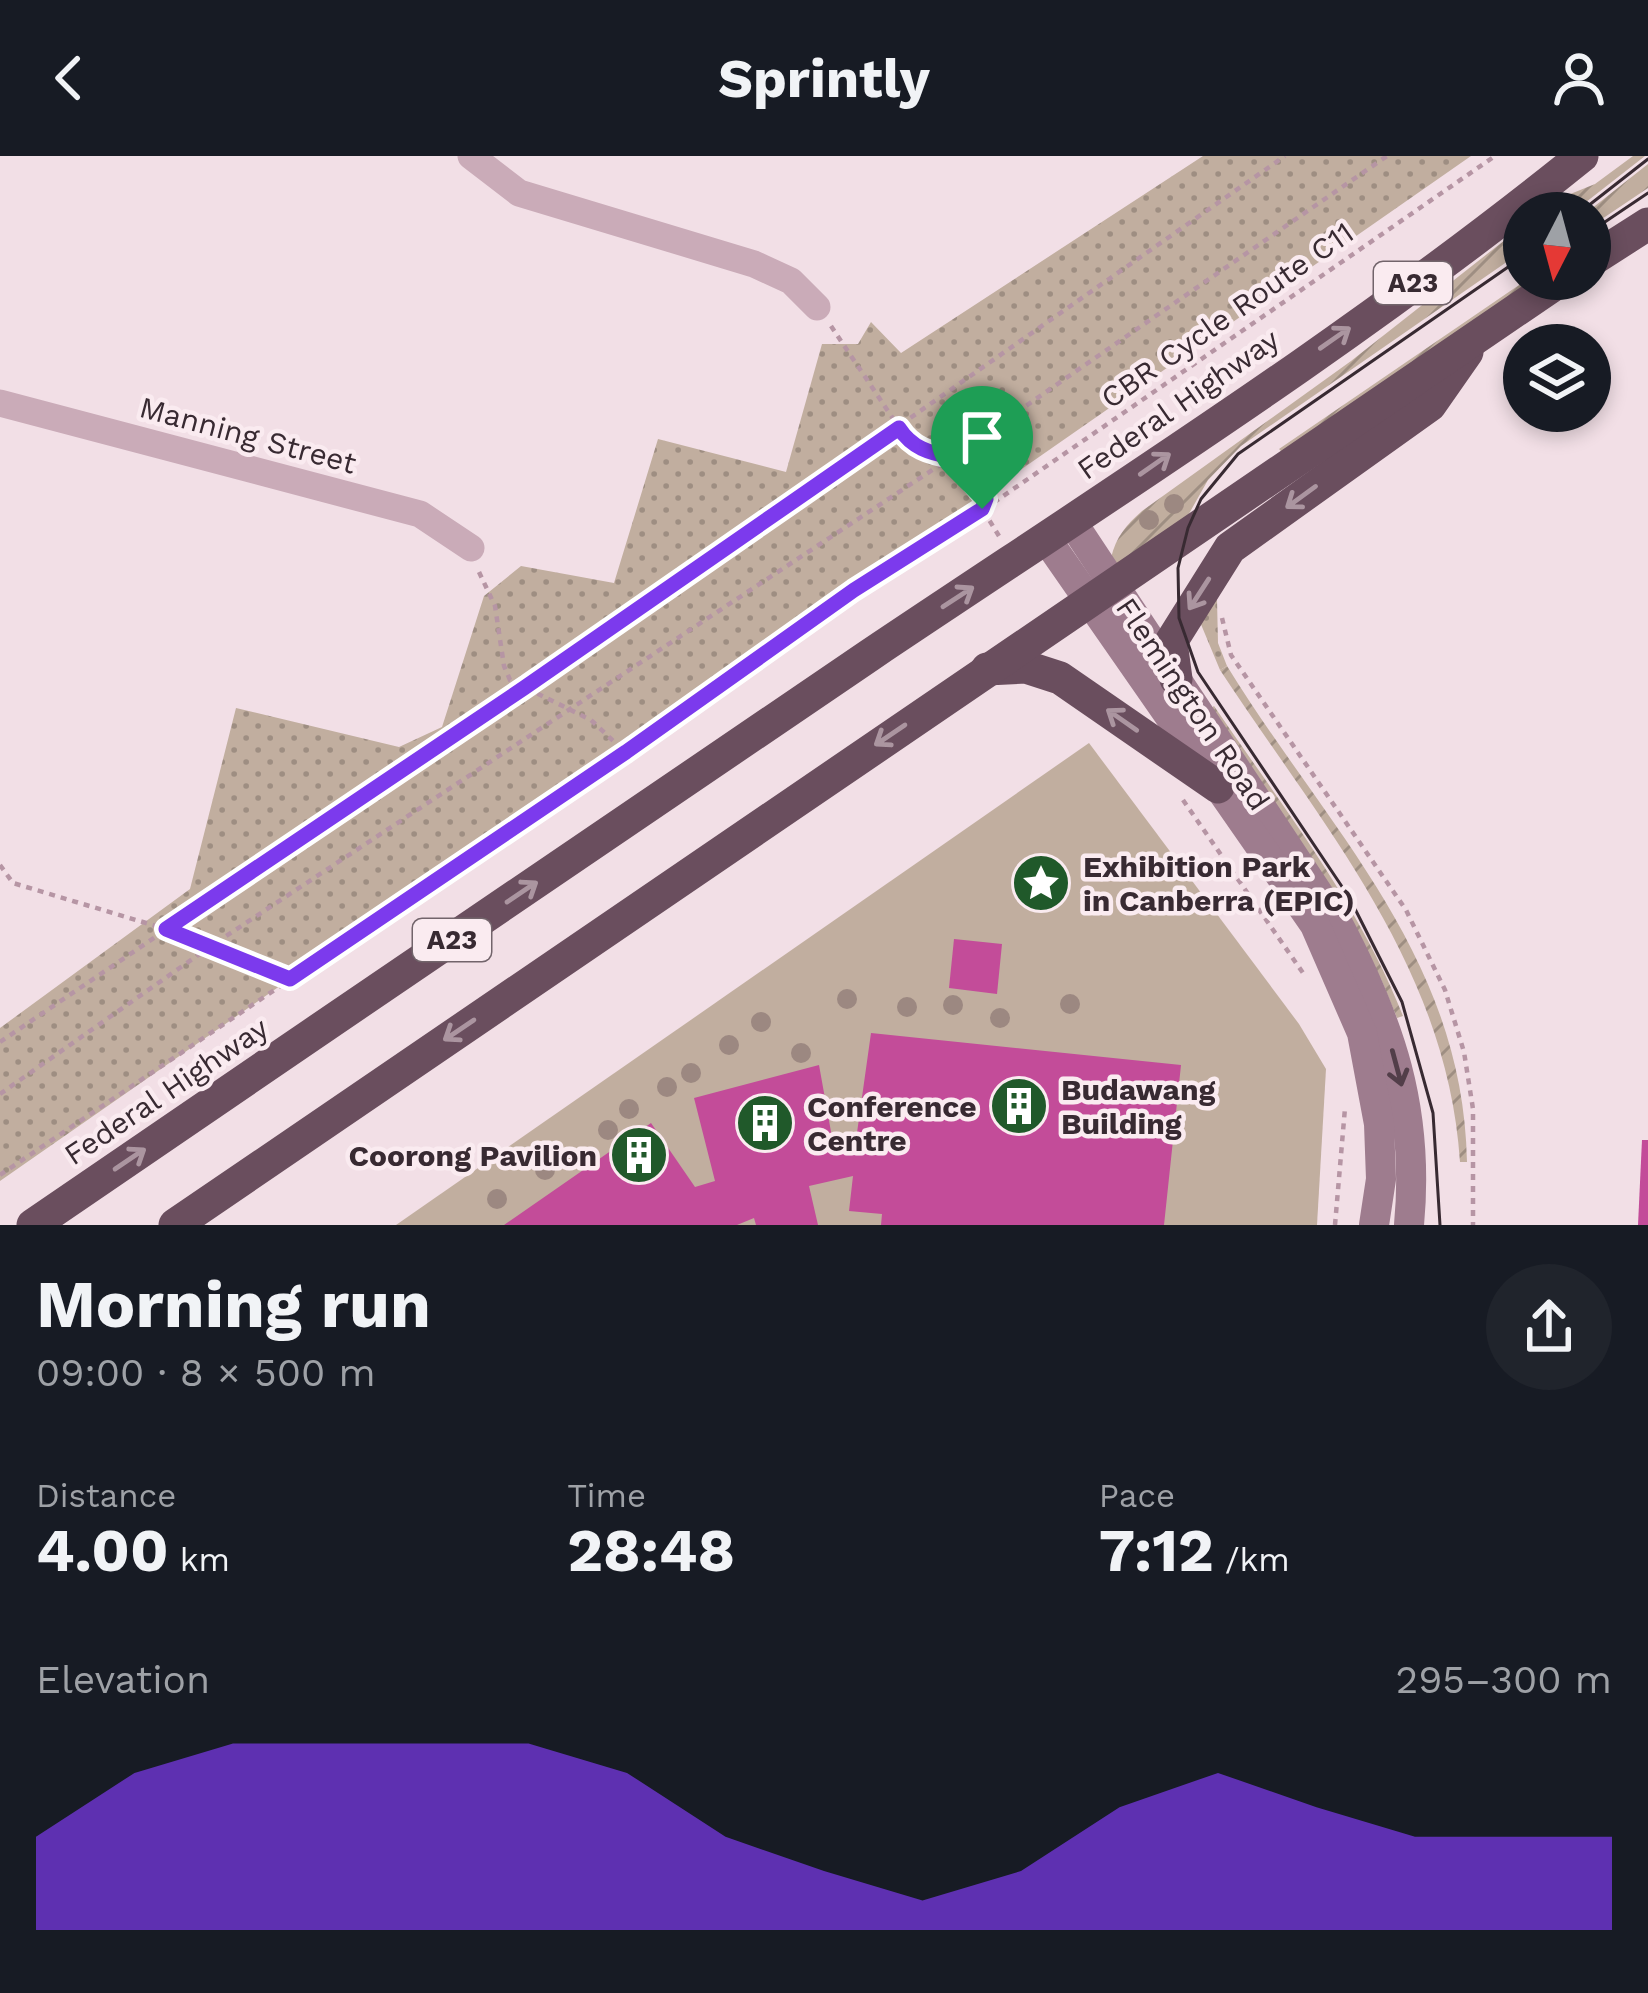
<!DOCTYPE html>
<html lang="en">
<head>
<meta charset="utf-8">
<style>
	body { margin:0; font-family:"Work Sans",sans-serif; background:#20242c; color:#f1f3f6; height:100vh; display:flex; flex-direction:column; font-size:45px; white-space:nowrap }
	* { box-sizing:border-box; margin:0 }
	p { font-size:39px; color:#9ea1a6 }
	.icon { flex:none; width:66px; height:66px; fill:none; stroke:currentColor; stroke-width:2; stroke-linecap:round; stroke-linejoin:round }
	.map { position:relative; height:1069px; overflow:hidden }
	.details { display:flex; flex-direction:column; background:#171b24; flex:1 }
	.details>* { flex:none }
	.needle { width:78px; rotate:186deg }
	.fabs { position:absolute; left:1503px; top:36px; display:grid; gap:24px }
	.fabs a { display:grid; place-items:center; width:108px; height:108px; border-radius:50%; background:#171b24; box-shadow:0 6px 18px #0003; font-size:60px }
	.pin { position:absolute; display:grid; place-items:center; width:102px; height:102px; color:#fff; margin:-123px -51px; border-radius:50% 50% 50% 0; rotate:-45deg; box-shadow:0 0 12px #0007 }
	.pin .icon { rotate:45deg }
	.round { display:grid; place-items:center; flex:none; width:126px; height:126px; border-radius:63px; background:#20242c }
	.summary { display:flex; align-items:center; justify-content:space-between; height:204px; padding:0 36px }
	h1 { font-size:66px; font-weight:700; line-height:90px }
	.stats { display:grid; grid-template-columns:repeat(3,1fr); gap:18px; height:204px; padding:12px 36px }
	.stats div { display:grid; align-content:center }
	.stats b { font-size:60px; font-weight:700 }
	.stats small { font-size:33px; font-weight:400 }
	.stats p { font-size:33px }
	.chart { height:336px; padding:24px 36px }
	.chart p { display:flex; justify-content:space-between }
	.chart svg { width:100%; height:216px; margin-top:12px; fill:#7c3aed; opacity:.7 }
	header { display:flex; justify-content:space-between; align-items:center; height:156px; padding:0 36px; background:#171b24; font-size:54px; font-weight:700 }
	.map>svg:first-child { display:block }
	.grass { fill:url(#grass-dots) }
	.park { fill:#c1ae9f }
	.garden { fill:url(#garden-furrows) }
	.building { fill:#c34c99 }
	.lines { fill:none; stroke-linecap:round; stroke-linejoin:round }
	.path { stroke:#b695a4; stroke-width:4.5; stroke-dasharray:6 6; stroke-linecap:butt }
	.minor { stroke:#caabb8; stroke-width:27 }
	.secondary { stroke:#9e7c8e; stroke-width:30 }
	.trunk { stroke:#6a4e5e; stroke-width:33 }
	.tram { stroke:#382a32; stroke-width:3 }
	.tree { fill:#9c8881 }
	.oneway { stroke:#ab95a0 }
	.oneway2 { stroke:#523e49 }
	.route-casing { stroke:#fff; stroke-width:24 }
	.route { stroke:#7c3aed; stroke-width:15 }
	.labels { text-anchor:middle; dominant-baseline:central; stroke-width:9; stroke-linejoin:round; paint-order:stroke }
	.shield { fill:#faebf0; stroke:#72646b; stroke-width:3 }
	.shield-label { font-size:27px; font-weight:bold; fill:#382a32 }
	.street-label { font-size:30px; fill:#382a32; stroke:#faebf0 }
	.poi-label { font-size:30px; font-weight:bold; fill:#382a32; stroke:#faebf0; text-anchor:start }
</style>
</head>
<body>
<header><svg class="icon" aria-label="back" viewBox="0 0 24 24"><path d="M15 5l-7 7 7 7"/></svg>Sprintly<svg class="icon" aria-label="person" viewBox="0 0 24 24"><circle cx="12" cy="8" r="4"/><path d="M4 21q1-7 8-7t8 7"/></svg></header>
<div class="map">
<svg width="1648" height="1069" viewBox="0 0 1648 1069">
	<defs>
		<pattern id="grass-dots" width="8" height="8" patternUnits="userSpaceOnUse" patternTransform="scale(3)"><rect width="8" height="8" fill="#c1ae9f"/><path d="M2 2h.1M6 6h.1" fill="none" stroke="#9e8e82" stroke-width="1.8" stroke-linecap="round"/></pattern>
		<pattern id="garden-furrows" width="10" height="10" patternUnits="userSpaceOnUse" patternTransform="scale(3)"><rect width="10" height="10" fill="#c1ae9f"/><path d="M-1 1l2-2M0 10L10 0M9 11l2-2" fill="none" stroke="#9e8e82"/></pattern>
	</defs>
	<rect width="100%" height="100%" fill="#f2dfe6"/>
	<g class="grass">
		<path d="M1203 0H1471L0 1025V872L190 733 236 552 399 591 442 571 484 440 521 410 614 427 658 283 786 316 822 188H858L871 166 901 197Z"/>
		<path d="M1217 443 1218 487 1227 510 1220 514 1200 466Z"/>
	</g>
	<path class="park" d="M1089 587 1299 868 1326 913 1317 1069H396Z"/>
	<g class="garden">
		<path d="M1633 0H1645L1572 57H1539L1558 43 1595 28Z"/>
		<path d="M1648 8V32L1590 71V57H1586Z"/>
		<path d="M1524 69V94L1241 290 1208 324 1186 363 1117 410 1111 402C1116 381 1126 369 1142 355L1351 205Z"/>
		<path d="M1528 123H1537L1282 296 1279 293Z"/>
		<path d="M1227 510C1328 674 1463 800 1467 1006H1460C1447 810 1323 671 1220 514Z"/>
		<path d="M1214 550C1282 650 1359 747 1403 860L1397 862 1381 823 1206 556Z"/>
	</g>
	<g class="building">
		<path d="M954 783 1002 788 997 838 949 832Z"/>
		<path d="M871 877 1181 909 1164 1069H881L882 1058 849 1055 853 1020 809 1030 818 1069H756L754 1062 737 1069H504L651 967 695 1031 715 1025 694 942 819 909 835 998 855 991Z"/>
		<path d="M1642 984H1648V1069H1638Z"/>
	</g>
	<g class="lines">
		<g class="path">
			<path d="M831 170 908 285 929 297 952 301 986 343 983 354 999 380"/>
			<path d="M479 416 495 450 504 510 510 524 591 564 626 597"/>
			<path d="M1222 462 1231 499 1406 754 1445 834 1464 896 1473 953V1069"/>
			<path d="M1183 644 1303 817"/>
			<path d="M0 709 13 727 166 773 290 823"/>
			<path d="M0 886 524 532 1285 0"/>
			<path d="M0 938 211 790 952 301 1387 0"/>
			<path d="M0 1019 626 597 854 434 983 354 1495 0"/>
			<path d="M1335 1069 1345 952"/>
		</g>
		<g class="minor">
			<path d="M471 0 519 37 754 108 791 125 817 151"/>
			<path d="M0 247 420 358 471 392"/>
		</g>
		<g class="secondary">
			<path d="M1072 366 1337 766C1390 867 1420 953 1409 1069"/>
			<path d="M1047 384 1315 769 1362 877 1379 968 1381 1023 1374 1069"/>
		</g>
		<g class="trunk">
			<path d="M1590 105 1648 68"/>
			<path d="M987 513 1026 511 1060 522 1218 631"/>
			<path d="M1176 523 1171 486 1230 392 1430 249 1467 196"/>
			<path d="M33 1069C312 879 590 687 870 499 1110 338 1357 182 1582 0"/>
			<path d="M175 1069 1562 123"/>
		</g>
		<g class="tram">
			<path d="M1579 57 1648 3"/>
			<path d="M1590 76 1648 37"/>
			<path d="M1440 1069 1433 957 1402 846 1349 741 1198 516 1179 462 1178 412 1188 372 1201 343 1238 298 1524 100"/>
		</g>
	</g>
	<g class="tree">
		<circle cx="1174" cy="348" r="10"/>
		<circle cx="1149" cy="364" r="10"/>
		<circle cx="847" cy="843" r="10"/>
		<circle cx="1070" cy="848" r="10"/>
		<circle cx="953" cy="849" r="10"/>
		<circle cx="907" cy="851" r="10"/>
		<circle cx="1000" cy="862" r="10"/>
		<circle cx="761" cy="866" r="10"/>
		<circle cx="729" cy="889" r="10"/>
		<circle cx="801" cy="897" r="10"/>
		<circle cx="691" cy="917" r="10"/>
		<circle cx="667" cy="931" r="10"/>
		<circle cx="629" cy="953" r="10"/>
		<circle cx="608" cy="974" r="10"/>
		<circle cx="545" cy="1014" r="10"/>
		<circle cx="497" cy="1043" r="10"/>
	</g>
	<defs><path id="oneway-shaft" d="M-6 0H5M1.5-3L5.5 0L1.5 3" fill="none" stroke-width="1.6" stroke-linecap="round" stroke-linejoin="round" transform="scale(3)"/></defs>
	<g class="oneway">
		<use href="#oneway-shaft" transform="translate(1335 182) rotate(-35)"/>
		<use href="#oneway-shaft" transform="translate(1155 308) rotate(-35)"/>
		<use href="#oneway-shaft" transform="translate(1301 341) rotate(144)"/>
		<use href="#oneway-shaft" transform="translate(1199 438) rotate(123)"/>
		<use href="#oneway-shaft" transform="translate(958 441) rotate(-33)"/>
		<use href="#oneway-shaft" transform="translate(1122 564) rotate(-145)"/>
		<use href="#oneway-shaft" transform="translate(890 579) rotate(146)"/>
		<use href="#oneway-shaft" transform="translate(522 736) rotate(-34)"/>
		<use href="#oneway-shaft" transform="translate(459 874) rotate(146)"/>
		<use href="#oneway-shaft" transform="translate(130 1003) rotate(-34)"/>
	</g>
	<use class="oneway2" href="#oneway-shaft" transform="translate(1397 912) rotate(75)"/>
	<g class="lines">
		<defs>
			<path id="route" d="M899 272C912 292 929 297 952 301L986 343 982 353 854 434 626 596 290 823 166 773 524 532Z"/>
		</defs>
		<use href="#route" class="route-casing"/>
		<use href="#route" class="route"/>
	</g>
	<defs>
		<symbol id="sight-disc" viewBox="-11 -11 22 22"><circle r="9.5" fill="#20592a" stroke="#faebf0"/><path d="M0-6L1.8-2.2L6-1.7L2.9 1.2L3.7 5.4L0 3.3L-3.7 5.4L-2.9 1.2L-6-1.7L-1.8-2.2Z" fill="#fff"/></symbol>
		<symbol id="building-disc" viewBox="-11 -11 22 22"><circle r="9.5" fill="#20592a" stroke="#faebf0"/><path d="M-4-6H4V6H1V3H-1V6H-4ZM-2.5-4.3h1.7v1.8h-1.7ZM.8-4.3h1.7v1.8H.8ZM-2.5-1h1.7V.8h-1.7ZM.8-1h1.7V.8H.8Z" fill="#fff"/></symbol>
	</defs>
	<g fill-rule="evenodd">
		<use href="#sight-disc" x="1008" y="694" width="66" height="66"/>
		<use href="#building-disc" x="986" y="917" width="66" height="66"/>
		<use href="#building-disc" x="732" y="934" width="66" height="66"/>
		<use href="#building-disc" x="606" y="966" width="66" height="66"/>
	</g>
	<g class="labels">
		<g class="shield">
			<rect x="1374" y="106" width="78" height="42" rx="9"/>
			<rect x="413" y="763" width="78" height="42" rx="9"/>
		</g>
		<g class="shield-label">
			<text x="1413" y="127">A23</text>
			<text x="452" y="784">A23</text>
		</g>
		<g class="street-label">
			<text transform="translate(1227 159) rotate(-35)">CBR Cycle Route C11</text>
			<text transform="translate(1178 248) rotate(-35)">Federal Highway</text>
			<text transform="translate(248 279) rotate(15)">Manning Street</text>
			<text transform="translate(1193 548) rotate(56)">Flemington Road</text>
			<text transform="translate(166 935) rotate(-34)">Federal Highway</text>
		</g>
		<g class="poi-label">
			<text x="1083" y="710">Exhibition Park<tspan x="1083" dy="34">in Canberra (EPIC)</tspan></text>
			<text x="1061" y="933">Budawang<tspan x="1061" dy="34">Building</tspan></text>
			<text x="807" y="950">Conference<tspan x="807" dy="34">Centre</tspan></text>
			<text x="597" y="999" text-anchor="end">Coorong Pavilion</text>
		</g>
	</g>
</svg>
<div class="fabs">
<a><svg class="needle" viewBox="-14 -14 28 28"><path d="M0-13l5 13h-10z" fill="#e53935"/><path d="M0 13l5-13h-10z" fill="#9ea1a6"/></svg></a>
<a><svg class="icon" aria-label="layers" viewBox="0 0 24 24"><path d="M12 4l9 5-9 5-9-5zM3 14l9 5 9-5"/></svg></a>
</div>
<div class="pin" style="left:982px;top:353px;background:#1e9e55"><svg class="icon" aria-label="arrive" viewBox="0 0 24 24"><path d="M6 21V4h12l-3 4 3 4H6"/></svg></div>
</div>
<section class="details">
<div class="summary"><div><h1>Morning run</h1><p>09:00 · 8 × 500 m</p></div><a class="round"><svg class="icon" aria-label="share" viewBox="0 0 24 24"><path d="M12 15V3M7 8l5-5 5 5M5 13v7h14v-7"/></svg></a></div>
<div class="stats">
<div><p>Distance</p><b>4.00<small> km</small></b></div>
<div><p>Time</p><b>28:48</b></div>
<div><p>Pace</p><b>7:12<small> /km</small></b></div>
</div>
<div class="chart"><p><span>Elevation</span>295–300 m</p>
<svg viewBox="0 0 160 44" preserveAspectRatio="none"><path d="M0 44V25L10 12L20 6L30 6L40 6L50 6L60 12L70 25L80 32L90 38L100 32L110 19L120 12L130 19L140 25L150 25L160 25V44z"/></svg>
</div>
</section>
</body>
</html>
